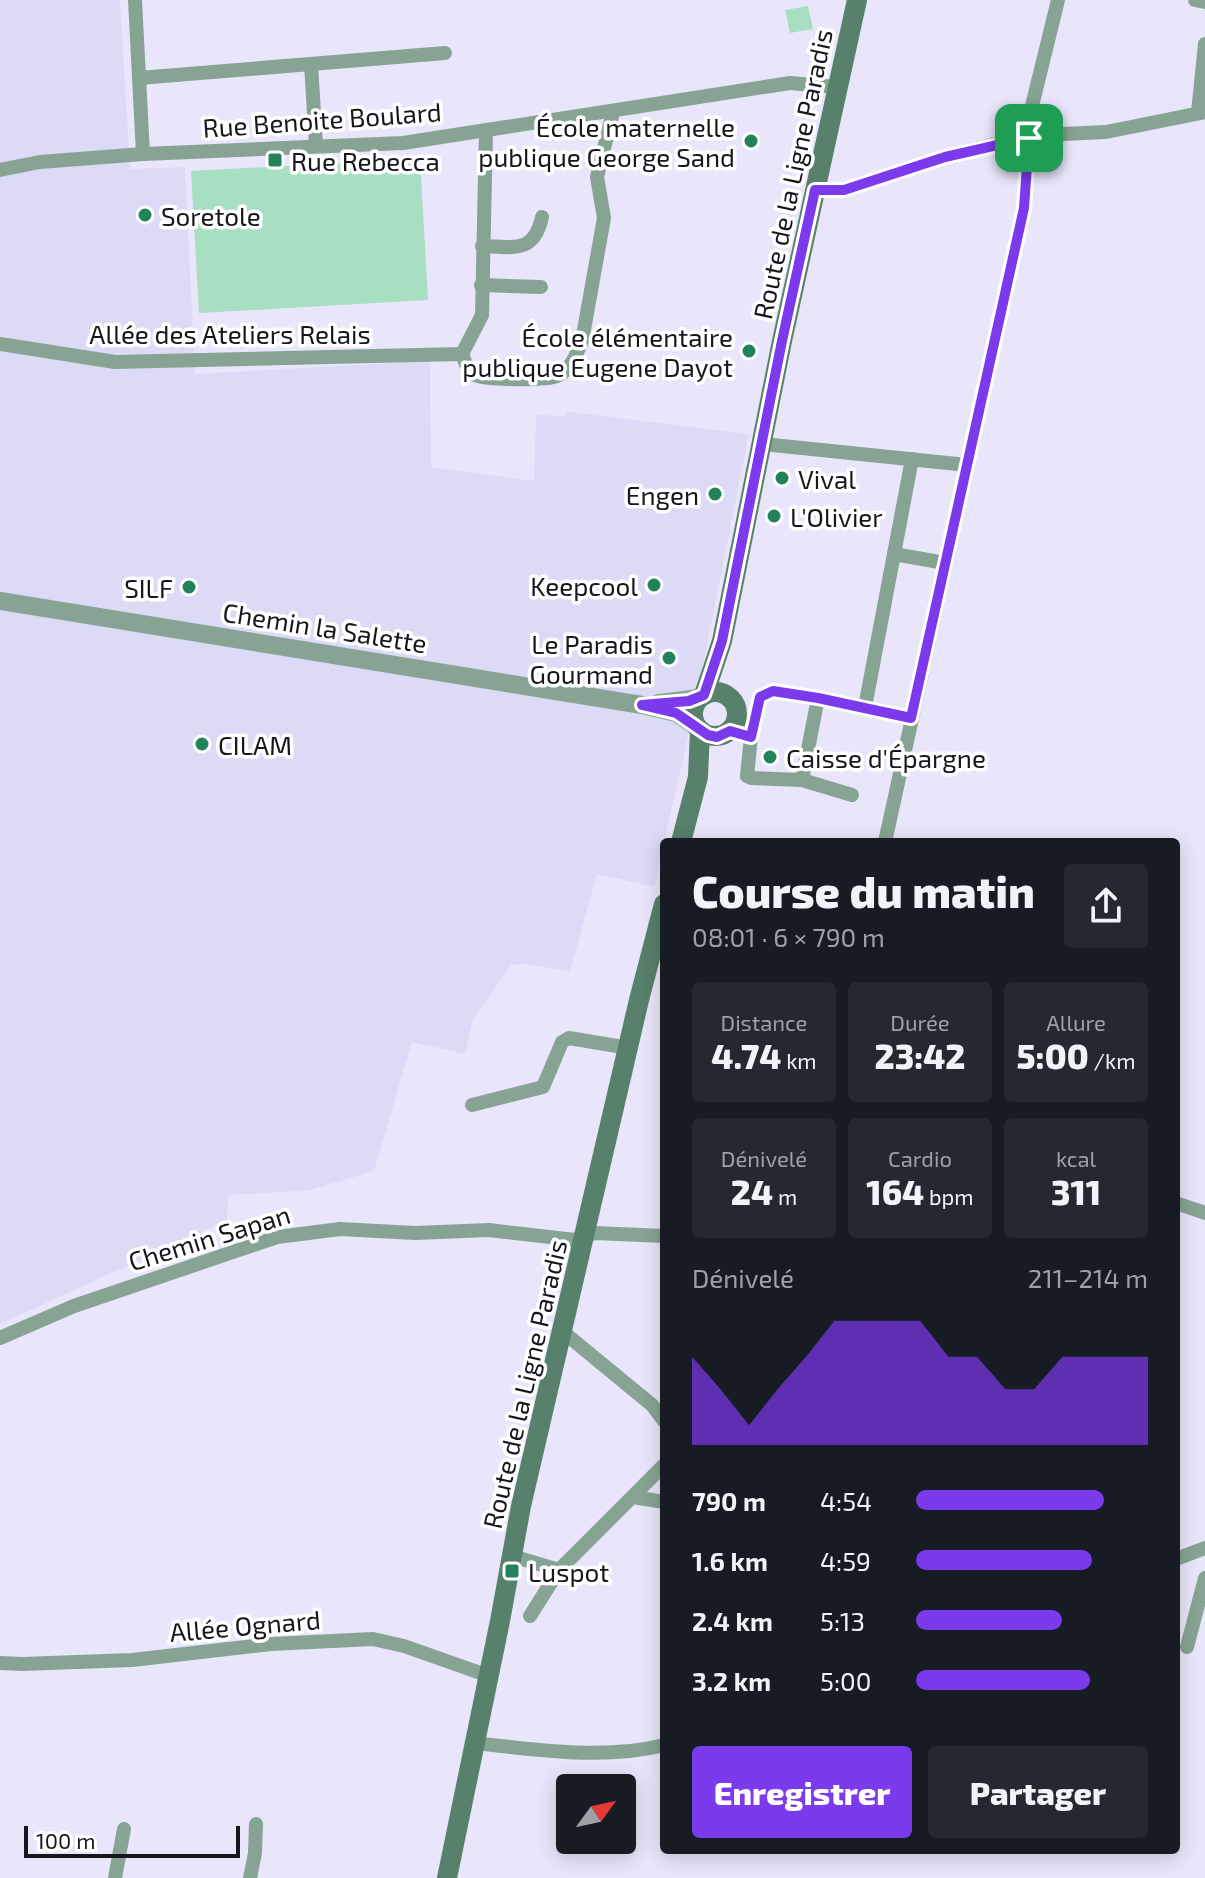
<!DOCTYPE html>
<html lang="fr">
<head>
<meta charset="utf-8">
<style>
	body { margin:0; font-family:"Exo 2",sans-serif; background:#242831; color:#f1f3f6; height:100vh; display:flex; flex-direction:column; font-size:30px; white-space:nowrap }
	* { box-sizing:border-box; margin:0 }
	p { font-size:26px; color:#9ea1a6 }
	.icon { flex:none; width:44px; height:44px; fill:none; stroke:currentColor; stroke-width:2; stroke-linecap:round; stroke-linejoin:round }
	.map { position:relative; flex:1; overflow:hidden }
	.details { position:absolute; left:660px; top:838px; width:520px; height:1016px; display:flex; flex-direction:column; background:#171b24; border-radius:8px; box-shadow:0 4px 20px #0003 }
	.details>* { flex:none }
	.needle { width:52px; rotate:57deg }
	.fabs { position:absolute; left:556px; top:1774px; display:grid; gap:16px }
	.fabs a { display:grid; place-items:center; width:80px; height:80px; border-radius:8px; background:#171b24; box-shadow:0 4px 20px #0003; font-size:40px }
	.scale { position:absolute; left:24px; bottom:20px; width:216px; box-sizing:border-box; padding-left:8px; border:4px solid #18161d; border-top:0; font-size:22px; line-height:28px; white-space:nowrap; color:#18161d; -webkit-text-stroke:6px #fff; paint-order:stroke }
	.pin { position:absolute; display:grid; place-items:center; width:68px; height:68px; color:#fff; margin:-34px; border-radius:16px; box-shadow:0 4px 12px #0006 }
	.round { display:grid; place-items:center; flex:none; width:84px; height:84px; border-radius:8px; background:#242831 }
	.summary { display:flex; align-items:center; justify-content:space-between; height:136px; padding:0 32px }
	h1 { font-size:44px; font-weight:800; line-height:60px }
	.figures { display:grid; grid-template-columns:repeat(3,1fr); gap:12px; height:136px; padding:8px 32px }
	.figures div { display:grid; align-content:center; border-radius:8px; background:#242831; text-align:center }
	.figures b { font-size:34px; font-weight:800 }
	.figures small { font-size:22px; font-weight:400 }
	.figures p { font-size:22px }
	.chart { height:224px; padding:16px 32px }
	.chart p { display:flex; justify-content:space-between }
	.chart svg { width:100%; height:144px; margin-top:8px; fill:#7c3aed; opacity:.7 }
	.action { display:flex; gap:16px; margin-top:auto; padding:16px 32px }
	.action a { flex:1; height:92px; border-radius:8px; background:#7c3aed; color:#fff; font-size:32px; font-weight:800; line-height:92px; text-align:center }
	.action a+a { background:#242831; color:#f1f3f6 }
	ul { padding:0 32px; list-style:none; font-size:26px }
	li { display:grid; grid-template-columns:128px 96px 1fr; align-items:center; height:60px }
	li i { height:20px; border-radius:10px; background:#7c3aed }
	.map>svg:first-child { display:block }
	.built { fill:#dddaf5 }
	.green { fill:#a8dec1 }
	.lines { fill:none; stroke-linecap:round; stroke-linejoin:round }
	.minor { stroke:#87a394; stroke-width:14 }
	.tertiary { stroke:#87a394; stroke-width:18 }
	.secondary { stroke:#57816b; stroke-width:20 }
	.route-casing { stroke:#fff; stroke-width:16 }
	.route { stroke:#7c3aed; stroke-width:10 }
	.poi-dot { fill:#22835b; stroke:#fff; stroke-width:3 }
	.labels { text-anchor:middle; dominant-baseline:central; stroke-width:7; stroke-linejoin:round; paint-order:stroke }
	.street-label { font-size:26px; fill:#18161d; stroke:#fff }
	.poi-label { font-size:26px; fill:#18161d; stroke:#fff; text-anchor:start }
</style>
</head>
<body>
<div class="map">
<svg width="1205" height="1878" viewBox="0 0 1205 1878">
	<rect width="100%" height="100%" fill="#e9e6fb"/>
	<path class="built" d="M0 0H120L130 169 185 167 195 374 430 361 431 467 534 481 536 415 565 416 568 412 749 434 691 724 654 887 597 874 570 971 526 964 511 965 473 1019 465 1054 412 1042 374 1171 310 1190 228 1195 227 1220 0 1324Z"/>
	<g class="green">
		<path d="M808 6 813 29 790 33 785 10Z"/>
		<path d="M420 159 428 300 199 313 191 171Z"/>
	</g>
	<g class="lines">
		<g class="minor">
			<path d="M135 0 143 154"/>
			<path d="M1195 0 1205 2"/>
			<path d="M311 64 316 146"/>
			<path d="M139 78 445 53"/>
			<path d="M1198 112 1205 44"/>
			<path d="M0 170 40 162 143 154 403 143 790 83 836 87"/>
			<path d="M815 190H844L945 157 999 143 1041 135 1106 132 1205 112"/>
			<path d="M482 246C513 247 534 254 542 217"/>
			<path d="M481 285 541 287"/>
			<path d="M0 344 115 362 462 354"/>
			<path d="M462 354C465 363 468 370 475 375 484 380 546 381 557 376 571 370 576 355 582 341L604 218 597 177 613 112"/>
			<path d="M462 354 482 315 486 131"/>
			<path d="M763 444 967 465"/>
			<path d="M894 554 945 563"/>
			<path d="M865 707 912 459"/>
			<path d="M730 731 751 737 760 697 773 691 818 698 911 718"/>
			<path d="M751 737 747 776 751 778 802 780 818 698"/>
			<path d="M802 780 852 795"/>
			<path d="M885 842 1024 208 1031 110 1058 0"/>
			<path d="M472 1105 543 1087 562 1042 569 1038 629 1048"/>
			<path d="M1176 1203 1205 1213"/>
			<path d="M562 1331 652 1405 664 1421"/>
			<path d="M0 1338 74 1306 277 1237 340 1229 415 1233 489 1230 575 1240 595 1233 664 1236"/>
			<path d="M633 1497 664 1502"/>
			<path d="M512 1556 559 1570 664 1465"/>
			<path d="M1176 1559 1205 1548"/>
			<path d="M530 1616 559 1570"/>
			<path d="M1187 1647 1205 1578"/>
			<path d="M0 1663 22 1664 132 1660 271 1644 373 1639 404 1646 489 1676"/>
			<path d="M476 1743C535 1750 606 1760 664 1745"/>
			<path d="M115 1878 124 1829"/>
			<path d="M250 1878 255 1853 256 1824"/>
		</g>
		<g class="tertiary">
			<path d="M0 601 642 705 676 713 697 727"/>
			<path d="M659 703 700 698"/>
		</g>
		<g class="secondary">
			<circle cx="715" cy="714" r="22"/>
			<path d="M704 695 722 641 782 341 857 0"/>
			<path d="M681 842 698 777 700 730"/>
			<path d="M447 1878 500 1621 521 1506 639 1000 664 904"/>
		</g>
	</g>
	<g class="lines">
		<defs>
			<path id="route" d="M1029 138 1024 208 911 718 818 698 773 691 760 697 751 737 730 731 717 737 708 735 676 713 642 705 689 701 704 695 722 641 782 341 815 190H844L945 157Z"/>
		</defs>
		<use href="#route" class="route-casing"/>
		<use href="#route" class="route"/>
	</g>
	<g class="poi-dot">
		<circle cx="751" cy="141" r="8"/>
		<rect x="267" y="152" width="16" height="16" rx="4"/>
		<circle cx="145" cy="215" r="8"/>
		<circle cx="749" cy="351" r="8"/>
		<circle cx="782" cy="478" r="8"/>
		<circle cx="715" cy="494" r="8"/>
		<circle cx="774" cy="516" r="8"/>
		<circle cx="654" cy="585" r="8"/>
		<circle cx="189" cy="587" r="8"/>
		<circle cx="669" cy="658" r="8"/>
		<circle cx="202" cy="744" r="8"/>
		<circle cx="770" cy="757" r="8"/>
		<rect x="504" y="1563" width="16" height="16" rx="4"/>
	</g>
	<g class="labels">
		<g class="street-label">
			<text transform="translate(322 119) rotate(-4)">Rue Benoite Boulard</text>
			<text transform="translate(792 174) rotate(-78)">Route de la Ligne Paradis</text>
			<text x="230" y="333">Allée des Ateliers Relais</text>
			<text transform="translate(325 627) rotate(9)">Chemin la Salette</text>
			<text transform="translate(209 1237) rotate(-17)">Chemin Sapan</text>
			<text transform="translate(524 1384) rotate(-77)">Route de la Ligne Paradis</text>
			<text transform="translate(245 1625) rotate(-5)">Allée Ognard</text>
		</g>
		<g class="poi-label">
			<text x="735" y="126" text-anchor="end">École maternelle<tspan x="735" dy="30">publique George Sand</tspan></text>
			<text x="291" y="160">Rue Rebecca</text>
			<text x="161" y="215">Soretole</text>
			<text x="733" y="336" text-anchor="end">École élémentaire<tspan x="733" dy="30">publique Eugene Dayot</tspan></text>
			<text x="798" y="478">Vival</text>
			<text x="699" y="494" text-anchor="end">Engen</text>
			<text x="790" y="516">L'Olivier</text>
			<text x="638" y="585" text-anchor="end">Keepcool</text>
			<text x="173" y="587" text-anchor="end">SILF</text>
			<text x="653" y="643" text-anchor="end">Le Paradis<tspan x="653" dy="30">Gourmand</tspan></text>
			<text x="218" y="744">CILAM</text>
			<text x="786" y="757">Caisse d'Épargne</text>
			<text x="528" y="1571">Luspot</text>
		</g>
	</g>
</svg>
<div class="fabs">
<a><svg class="needle" viewBox="-14 -14 28 28"><path d="M0-13l5 13h-10z" fill="#e53935"/><path d="M0 13l5-13h-10z" fill="#9ea1a6"/></svg></a>
</div>
<div class="scale">100 m</div>
<div class="pin" style="left:1029px;top:138px;background:#1e9e55"><svg class="icon" aria-label="arrive" viewBox="0 0 24 24"><path d="M6 21V4h12l-3 4 3 4H6"/></svg></div>
<section class="details">
<div class="summary"><div><h1>Course du matin</h1><p>08:01 · 6 × 790 m</p></div><a class="round"><svg class="icon" aria-label="share" viewBox="0 0 24 24"><path d="M12 15V3M7 8l5-5 5 5M5 13v7h14v-7"/></svg></a></div>
<div class="figures">
<div><p>Distance</p><b>4.74<small> km</small></b></div>
<div><p>Durée</p><b>23:42</b></div>
<div><p>Allure</p><b>5:00<small> /km</small></b></div>
</div>
<div class="figures">
<div><p>Dénivelé</p><b>24<small> m</small></b></div>
<div><p>Cardio</p><b>164<small> bpm</small></b></div>
<div><p>kcal</p><b>311</b></div>
</div>
<div class="chart"><p><span>Dénivelé</span>211–214 m</p>
<svg viewBox="0 0 160 44" preserveAspectRatio="none"><path d="M0 44V17L10 27L20 38L30 27L40 17L50 6L60 6L70 6L80 6L90 17L100 17L110 27L120 27L130 17L140 17L150 17L160 17V44z"/></svg>
</div>
<ul>
<li><b>790 m</b>4:54<i style="width:81%"></i></li>
<li><b>1.6 km</b>4:59<i style="width:76%"></i></li>
<li><b>2.4 km</b>5:13<i style="width:63%"></i></li>
<li><b>3.2 km</b>5:00<i style="width:75%"></i></li>
</ul>
<div class="action"><a>Enregistrer</a><a>Partager</a></div>
</section>
</div>
</body>
</html>
